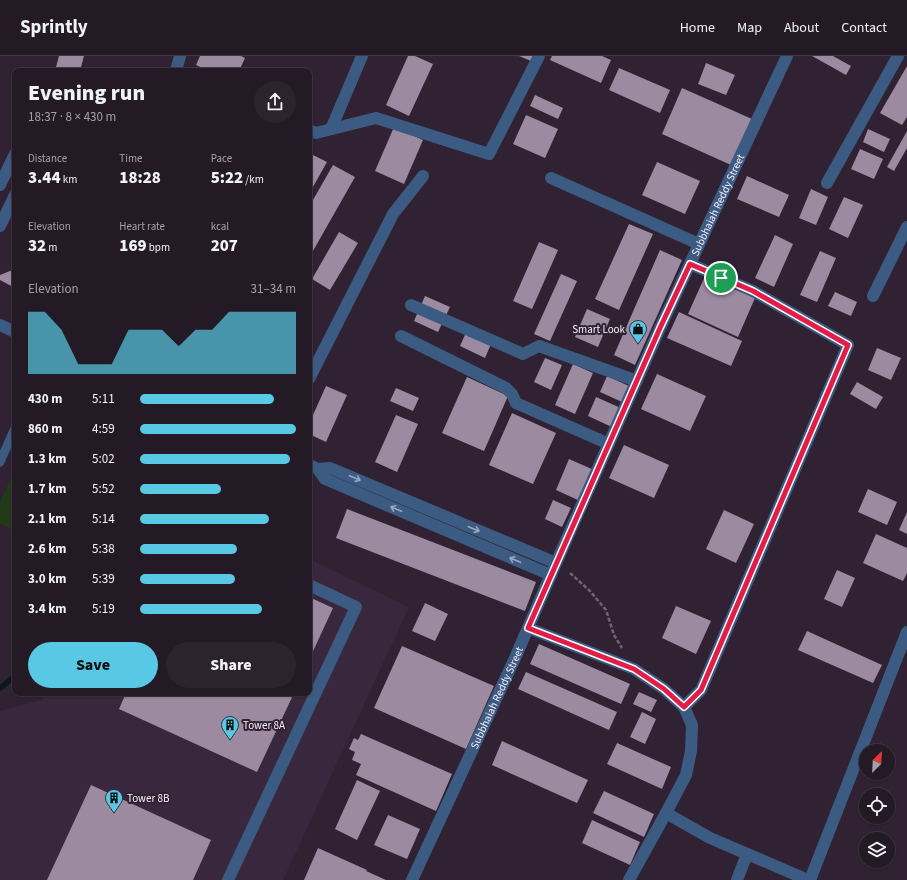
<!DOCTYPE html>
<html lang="en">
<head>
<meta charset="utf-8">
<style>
	body { margin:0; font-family:"Source Sans 3",sans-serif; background:#2c232e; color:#f1f3f6; height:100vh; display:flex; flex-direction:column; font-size:15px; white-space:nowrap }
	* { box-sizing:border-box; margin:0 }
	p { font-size:13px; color:#a3a1a7 }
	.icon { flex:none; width:22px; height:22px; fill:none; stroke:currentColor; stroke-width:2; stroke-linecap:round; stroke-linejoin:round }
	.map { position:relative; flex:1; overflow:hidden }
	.sheet { position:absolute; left:12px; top:12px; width:300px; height:628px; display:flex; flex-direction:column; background:#241a26; border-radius:8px; box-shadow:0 1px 3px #0004,0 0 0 1px #413843 }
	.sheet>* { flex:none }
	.needle { width:26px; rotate:24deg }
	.fabs { position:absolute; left:859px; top:688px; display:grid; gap:8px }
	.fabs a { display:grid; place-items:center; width:36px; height:36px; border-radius:50%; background:#241a26; box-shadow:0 1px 3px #0004,0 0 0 1px #413843; font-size:20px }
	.pin { position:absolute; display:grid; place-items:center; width:34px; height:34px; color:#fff; margin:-17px; border:2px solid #fff; border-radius:50%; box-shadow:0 1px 4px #0007 }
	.round { display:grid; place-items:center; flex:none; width:42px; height:42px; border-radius:21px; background:#2c232e }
	.summary { display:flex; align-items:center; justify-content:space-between; height:68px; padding:0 16px }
	h1 { font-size:22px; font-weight:800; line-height:30px }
	.metrics { display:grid; grid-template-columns:repeat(3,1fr); gap:6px; height:68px; padding:4px 16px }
	.metrics div { display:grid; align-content:center }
	.metrics b { font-size:17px; font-weight:800 }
	.metrics small { font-size:11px; font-weight:400 }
	.metrics p { font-size:11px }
	.chart { height:112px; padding:8px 16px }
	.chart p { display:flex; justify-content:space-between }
	.chart svg { width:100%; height:72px; margin-top:4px; fill:#58c8e4; opacity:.7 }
	.button { display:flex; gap:8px; margin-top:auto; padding:8px 16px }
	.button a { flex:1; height:46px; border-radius:24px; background:#58c8e4; color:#111; font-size:16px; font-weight:800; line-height:46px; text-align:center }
	.button a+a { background:#2c232e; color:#f1f3f6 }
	ul { padding:0 16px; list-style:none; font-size:13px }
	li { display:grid; grid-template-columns:64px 48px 1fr; align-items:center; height:30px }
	li i { height:10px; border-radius:5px; background:#58c8e4 }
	header { display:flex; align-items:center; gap:24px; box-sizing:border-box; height:56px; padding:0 20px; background:#241a26; border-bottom:1px solid #413843 }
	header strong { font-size:19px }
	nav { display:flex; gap:22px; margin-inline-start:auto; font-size:14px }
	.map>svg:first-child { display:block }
	.built { fill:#39273e }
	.green { fill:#213b18 }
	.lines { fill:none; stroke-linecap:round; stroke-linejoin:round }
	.stream { stroke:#09181a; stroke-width:5.5 }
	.building { fill:#9c8aa0 }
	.path { stroke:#706473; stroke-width:2.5; stroke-dasharray:4 2; stroke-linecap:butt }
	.lane { stroke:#3b5b82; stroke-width:9 }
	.street { stroke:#3b5b82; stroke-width:12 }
	.oneway { stroke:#9aa5be }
	.route-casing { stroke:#fff; stroke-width:8 }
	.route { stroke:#e11d48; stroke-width:5 }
	.labels { text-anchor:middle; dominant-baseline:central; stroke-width:4; stroke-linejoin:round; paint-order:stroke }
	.street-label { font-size:11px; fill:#f9effb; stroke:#302233 }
	.poi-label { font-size:11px; fill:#f9effb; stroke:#302233; text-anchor:start }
</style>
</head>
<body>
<header>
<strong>Sprintly</strong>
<nav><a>Home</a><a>Map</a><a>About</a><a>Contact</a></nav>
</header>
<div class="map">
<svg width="907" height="824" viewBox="0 0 907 824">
	<rect width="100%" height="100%" fill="#302233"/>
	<path class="built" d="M309 503 409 551 283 824H0V655L41 644 48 637H309Z"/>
	<path class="green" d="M15 414V475L0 467V446Z"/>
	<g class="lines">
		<path class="stream" d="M0 632 15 620"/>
	</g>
	<g class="building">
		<path d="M59 0H84L80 15H55Z"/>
		<path d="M200 0H241L245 2 239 15H209L196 9Z"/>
		<path d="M408 0H415L433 8 409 60 386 49Z"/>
		<path d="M519 0H533L531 5Z"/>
		<path d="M552 0H602L611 4 601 27 550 4Z"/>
		<path d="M812 0H833L851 10 846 19Z"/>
		<path d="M706 7 735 19 726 39 698 28Z"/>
		<path d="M907 10V61L902 69 880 57Z"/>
		<path d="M619 12 670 34 660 57 609 34Z"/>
		<path d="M682 32 752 63 731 109 662 78Z"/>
		<path d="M535 39 563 52 558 63 530 50Z"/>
		<path d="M526 59 558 73 545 102 513 88Z"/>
		<path d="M394 71 423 84 404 128 375 115Z"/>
		<path d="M868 73 890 83 884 96 863 86Z"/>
		<path d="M907 75V92L894 115 887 111Z"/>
		<path d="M860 93 883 103 874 123 851 113Z"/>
		<path d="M309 97 327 106 309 138Z"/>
		<path d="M657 106 700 125 685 158 642 139Z"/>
		<path d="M333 109 355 121 309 202V151Z"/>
		<path d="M747 120 789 139 779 161 737 143Z"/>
		<path d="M811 133 828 141 816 169 799 162Z"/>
		<path d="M844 141 863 149 848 182 829 173Z"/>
		<path d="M629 168 653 178 619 254 595 243Z"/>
		<path d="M339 176 358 187 330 234 312 223Z"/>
		<path d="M775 179 793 188 774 231 755 222Z"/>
		<path d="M539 186 558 194 532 253 513 245Z"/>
		<path d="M660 194 682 204 635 309 614 299Z"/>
		<path d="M820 195 836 202 817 246 800 239Z"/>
		<path d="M15 213V232L0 224V219Z"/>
		<path d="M561 218 577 225 550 285 534 278Z"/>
		<path d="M705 220 755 242 738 281 688 258Z"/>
		<path d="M835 236 857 246 851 260 828 250Z"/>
		<path d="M425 240 450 251 438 276 414 265Z"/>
		<path d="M587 253 610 263 598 291 575 281Z"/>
		<path d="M679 256 742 285 731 310 667 282Z"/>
		<path d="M469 270 494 281 485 302 460 290Z"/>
		<path d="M877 292 901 302 891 324 868 314Z"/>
		<path d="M545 302 562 309 551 334 534 326Z"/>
		<path d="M573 308 593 317 575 358 555 349Z"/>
		<path d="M657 318 706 340 690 375 641 353Z"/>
		<path d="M607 320 629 330 622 346 600 336Z"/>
		<path d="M467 321 508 340 484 395 442 377Z"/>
		<path d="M857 326 883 341 876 353 850 338Z"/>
		<path d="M326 330 347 339 326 386 309 378V368Z"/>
		<path d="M396 332 419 342 413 355 390 345Z"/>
		<path d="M596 341 623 353 614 372 588 360Z"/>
		<path d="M512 357 556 377 533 428 489 409Z"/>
		<path d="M396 359 418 368 397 416 375 406Z"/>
		<path d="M624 389 669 409 654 442 609 422Z"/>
		<path d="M569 403 594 414 580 445 556 434Z"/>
		<path d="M868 433 897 446 887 469 858 456Z"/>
		<path d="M553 444 571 452 562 471 545 463Z"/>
		<path d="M347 453 536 526 525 555 336 482Z"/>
		<path d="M724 454 754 468 736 507 706 493Z"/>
		<path d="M907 456V478L899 474Z"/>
		<path d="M876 478 907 492V517L903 525 863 507Z"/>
		<path d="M837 514 855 522 842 551 824 543Z"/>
		<path d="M309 541 333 552 309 604Z"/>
		<path d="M425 547 448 558 435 585 412 575Z"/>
		<path d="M676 550 711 565 696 598 662 582Z"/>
		<path d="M807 575 882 609 873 627 798 594Z"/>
		<path d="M539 588 630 628 621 648 530 608Z"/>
		<path d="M402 590 494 630 466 693 374 652Z"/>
		<path d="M526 616 617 656 609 674 518 633Z"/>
		<path d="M639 636 657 644 651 656 633 648Z"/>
		<path d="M126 637H294L257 716 119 653Z"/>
		<path d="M642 656 656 663 645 688 630 681Z"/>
		<path d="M361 678 452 718 436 755 356 719 361 708 352 704 355 696 349 693 354 682 358 684Z"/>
		<path d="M502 685 588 724 577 747 492 709Z"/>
		<path d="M617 687 671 711 662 733 607 708Z"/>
		<path d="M357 724 380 735 357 784 335 773Z"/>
		<path d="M91 729 211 784 193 824H47Z"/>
		<path d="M604 735 654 758 644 781 593 757Z"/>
		<path d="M388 759 420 773 407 803 374 789Z"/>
		<path d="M592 764 640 786 630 809 582 787Z"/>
		<path d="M318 792 367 814 366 815 386 824H304Z"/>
	</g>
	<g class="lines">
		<path class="path" d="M570 517 590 535 606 554 614 579 622 592"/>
		<path class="lane" d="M0 406 15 372"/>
		<g class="street">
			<path d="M176 15 180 0"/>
			<path d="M331 73 362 0"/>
			<path d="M309 74 316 77 376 62 489 98 539 0"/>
			<path d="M551 122 699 188"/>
			<path d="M827 127 898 0"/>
			<path d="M0 129 15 98"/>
			<path d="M0 170 15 139"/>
			<path d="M873 240 907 171"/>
			<path d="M411 249 523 298 539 290 637 325"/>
			<path d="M0 269 15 276"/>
			<path d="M401 280 506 332 512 338 516 347 609 388"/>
			<path d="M309 323 393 158 423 120"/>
			<path d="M309 409 318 413 325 423 551 519"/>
			<path d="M318 413 330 412 556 507"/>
			<path d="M528 572 634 613 664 633 684 651 692 669 691 695 686 719 666 757 710 782 808 824"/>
			<path d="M684 651 701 634 848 289 753 235 690 208"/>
			<path d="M228 824 356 551 309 529"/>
			<path id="s1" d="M412 824 515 602 556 507 660 272 787 0"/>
			<path d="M629 824 666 757"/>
			<path d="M737 824 747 798"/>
			<path d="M810 824 907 576"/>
		</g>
	</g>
	<defs><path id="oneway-shaft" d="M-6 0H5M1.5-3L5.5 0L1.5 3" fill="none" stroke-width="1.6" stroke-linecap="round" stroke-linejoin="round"/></defs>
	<g class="oneway">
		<use href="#oneway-shaft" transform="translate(355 422) rotate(23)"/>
		<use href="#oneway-shaft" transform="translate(396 453) rotate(-157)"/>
		<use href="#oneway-shaft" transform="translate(474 473) rotate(23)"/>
		<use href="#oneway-shaft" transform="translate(515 504) rotate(-157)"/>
	</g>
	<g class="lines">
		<defs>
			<path id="route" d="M690 208 753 235 848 289 701 634 684 651 664 633 634 613 528 572 660 272Z"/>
		</defs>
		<use href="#route" class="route-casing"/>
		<use href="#route" class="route"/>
	</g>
	<defs>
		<symbol id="shop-pin" viewBox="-11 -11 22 30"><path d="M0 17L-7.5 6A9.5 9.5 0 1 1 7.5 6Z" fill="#58c8e4" stroke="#302233"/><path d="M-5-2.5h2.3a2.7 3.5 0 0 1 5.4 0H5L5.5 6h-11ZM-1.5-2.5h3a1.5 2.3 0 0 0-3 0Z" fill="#111"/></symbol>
		<symbol id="building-pin" viewBox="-11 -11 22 30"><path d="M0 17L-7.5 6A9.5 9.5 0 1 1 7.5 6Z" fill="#58c8e4" stroke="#302233"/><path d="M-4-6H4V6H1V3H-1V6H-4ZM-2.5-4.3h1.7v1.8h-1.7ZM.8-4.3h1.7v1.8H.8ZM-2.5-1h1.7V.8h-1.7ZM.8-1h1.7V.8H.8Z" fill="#111"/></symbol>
	</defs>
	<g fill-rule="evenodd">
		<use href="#shop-pin" x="628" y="263" width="20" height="27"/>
		<use href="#building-pin" x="220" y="659" width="20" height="27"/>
		<use href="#building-pin" x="104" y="732" width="20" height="27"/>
	</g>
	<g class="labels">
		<g class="street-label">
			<text stroke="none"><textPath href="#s1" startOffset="741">Subbhaiah Reddy Street</textPath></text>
			<text stroke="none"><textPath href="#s1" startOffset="201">Subbhaiah Reddy Street</textPath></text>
		</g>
		<g class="poi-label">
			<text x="625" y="273" text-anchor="end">Smart Look</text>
			<text x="243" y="669">Tower 8A</text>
			<text x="127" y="742">Tower 8B</text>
		</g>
	</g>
</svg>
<div class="fabs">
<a><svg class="needle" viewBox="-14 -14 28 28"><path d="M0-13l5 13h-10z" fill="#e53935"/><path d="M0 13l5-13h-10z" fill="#a3a1a7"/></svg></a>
<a><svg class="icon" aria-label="locate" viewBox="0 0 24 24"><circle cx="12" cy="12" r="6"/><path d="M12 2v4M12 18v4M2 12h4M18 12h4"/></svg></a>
<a><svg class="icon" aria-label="layers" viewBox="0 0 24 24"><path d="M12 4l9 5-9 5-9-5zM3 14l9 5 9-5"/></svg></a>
</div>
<div class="pin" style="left:721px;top:222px;background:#1e9e55"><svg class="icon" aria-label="arrive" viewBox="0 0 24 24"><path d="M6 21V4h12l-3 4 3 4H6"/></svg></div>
<section class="sheet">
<div class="summary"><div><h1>Evening run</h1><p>18:37 · 8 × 430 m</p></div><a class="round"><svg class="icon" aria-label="share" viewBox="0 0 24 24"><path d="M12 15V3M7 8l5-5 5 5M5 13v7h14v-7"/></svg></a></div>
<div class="metrics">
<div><p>Distance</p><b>3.44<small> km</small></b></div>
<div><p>Time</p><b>18:28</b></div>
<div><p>Pace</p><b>5:22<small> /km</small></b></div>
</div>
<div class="metrics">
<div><p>Elevation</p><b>32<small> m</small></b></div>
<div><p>Heart rate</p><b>169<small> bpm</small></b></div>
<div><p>kcal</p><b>207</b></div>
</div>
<div class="chart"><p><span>Elevation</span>31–34 m</p>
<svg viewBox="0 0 160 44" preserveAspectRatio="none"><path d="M0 44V6L10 6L20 17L30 38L40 38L50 38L60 17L70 17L80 17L90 27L100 17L110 17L120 6L130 6L140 6L150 6L160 6V44z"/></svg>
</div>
<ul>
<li><b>430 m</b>5:11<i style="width:86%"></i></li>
<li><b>860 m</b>4:59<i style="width:100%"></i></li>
<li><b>1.3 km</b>5:02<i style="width:96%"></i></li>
<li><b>1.7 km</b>5:52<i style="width:52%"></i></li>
<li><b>2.1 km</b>5:14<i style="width:83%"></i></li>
<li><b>2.6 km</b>5:38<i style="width:62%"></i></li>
<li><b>3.0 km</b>5:39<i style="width:61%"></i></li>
<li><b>3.4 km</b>5:19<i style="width:78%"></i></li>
</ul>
<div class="button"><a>Save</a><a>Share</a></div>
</section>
</div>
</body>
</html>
